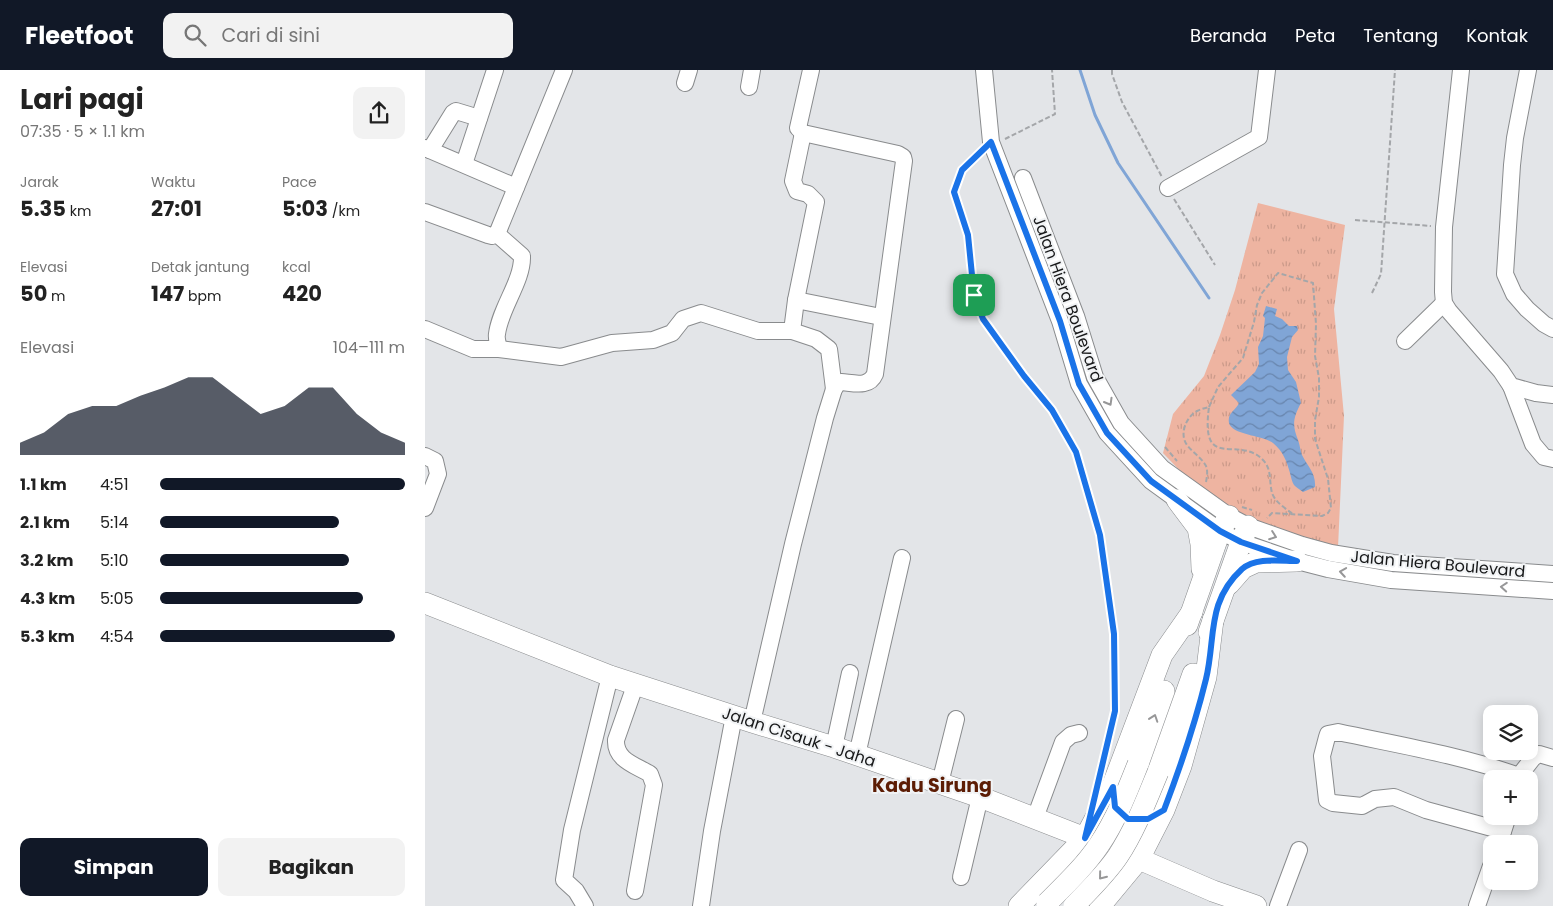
<!DOCTYPE html>
<html lang="id">
<head>
<meta charset="utf-8">
<style>
	body { margin:0; font-family:Poppins,sans-serif; background:#f2f2f2; color:#222; height:100vh; display:flex; flex-direction:column; font-size:19px; white-space:nowrap }
	* { box-sizing:border-box; margin:0 }
	p { font-size:16px; color:#767676 }
	.icon { flex:none; width:28px; height:28px; fill:none; stroke:currentColor; stroke-width:2; stroke-linecap:round; stroke-linejoin:round }
	.map { position:relative; flex:1; overflow:hidden }
	.side { display:flex; flex-direction:column; background:#fff; width:425px }
	.side>* { flex:none }
	.controls { position:absolute; left:1058px; top:635px; display:grid; gap:10px }
	.controls a { display:grid; place-items:center; width:55px; height:55px; border-radius:10px; background:#fff; box-shadow:0 2px 12px #0003; font-size:25px }
	.pin { position:absolute; display:grid; place-items:center; width:42px; height:42px; color:#fff; margin:-21px; border-radius:10px; box-shadow:0 2px 8px #0006 }
	.round { display:grid; place-items:center; flex:none; width:52px; height:52px; border-radius:10px; background:#f2f2f2 }
	.headline { display:flex; align-items:center; justify-content:space-between; height:85px; padding:0 20px }
	h1 { font-size:28px; font-weight:700; line-height:38px }
	.stats { display:grid; grid-template-columns:repeat(3,1fr); gap:8px; height:85px; padding:5px 20px }
	.stats div { display:grid; align-content:center }
	.stats b { font-size:21px; font-weight:700 }
	.stats small { font-size:14px; font-weight:400 }
	.stats p { font-size:14px }
	.chart { height:140px; padding:10px 20px }
	.chart p { display:flex; justify-content:space-between }
	.chart svg { width:100%; height:90px; margin-top:5px; fill:#111827; opacity:.7 }
	.cta { display:flex; gap:10px; margin-top:auto; padding:10px 20px }
	.cta a { flex:1; height:58px; border-radius:10px; background:#111827; color:#fff; font-size:20px; font-weight:700; line-height:58px; text-align:center }
	.cta a+a { background:#f2f2f2; color:#222 }
	ul { padding:0 20px; list-style:none; font-size:16px }
	li { display:grid; grid-template-columns:80px 60px 1fr; align-items:center; height:38px }
	li i { height:12px; border-radius:6px; background:#111827 }
	header { display:flex; align-items:center; gap:30px; box-sizing:border-box; height:70px; padding:0 25px; background:#111827; color:#fff }
	header strong { font-size:24px }
	nav { display:flex; gap:28px; margin-inline-start:auto; font-size:18px }
	.search { width:350px; height:45px; background:#f2f2f2; display:flex; align-items:center; gap:12px; box-sizing:border-box; padding:0 18px; border-radius:10px; color:#767676; font-size:19px }
	main { display:flex; flex:1; min-height:0 }
	.map>svg:first-child { display:block }
	.park { fill:url(#park-tufts) }
	.water { fill:url(#water-waves) }
	.lines { fill:none; stroke-linecap:round; stroke-linejoin:round }
	.stream { stroke:#80a5d6; stroke-width:3 }
	.minor-casing { stroke:#898b8d; stroke-width:18 }
	.major-casing { stroke:#898b8d; stroke-width:22 }
	.path { stroke:#a4a6a9; stroke-width:2; stroke-dasharray:5 2.5; stroke-linecap:butt }
	.minor { stroke:#fff; stroke-width:16 }
	.major { stroke:#fff; stroke-width:21 }
	.major-bridge-casing { stroke:#898b8d; stroke-width:22; stroke-linecap:butt }
	.major-bridge { stroke:#fff; stroke-width:21 }
	.oneway { stroke:#979798 }
	.route-casing { stroke:#fff; stroke-width:10 }
	.route { stroke:#1a73e8; stroke-width:6 }
	.labels { text-anchor:middle; dominant-baseline:central; stroke-width:4; stroke-linejoin:round; paint-order:stroke }
	.street-label { font-size:16px; fill:#171819; stroke:#f1f3f5 }
	.quarter-label { font-size:19px; font-weight:bold; fill:#5c1c04; stroke:#f1f3f5 }
</style>
</head>
<body>
<header>
<strong>Fleetfoot</strong>
<div class="search"><svg class="icon" aria-label="search" viewBox="0 0 24 24"><circle cx="10" cy="10" r="6"/><path d="M15 15l6 6"/></svg>Cari di sini</div>
<nav><a>Beranda</a><a>Peta</a><a>Tentang</a><a>Kontak</a></nav>
</header>
<main>
<section class="side">
<div class="headline"><div><h1>Lari pagi</h1><p>07:35 · 5 × 1.1 km</p></div><a class="round"><svg class="icon" aria-label="share" viewBox="0 0 24 24"><path d="M12 15V3M7 8l5-5 5 5M5 13v7h14v-7"/></svg></a></div>
<div class="stats">
<div><p>Jarak</p><b>5.35<small> km</small></b></div>
<div><p>Waktu</p><b>27:01</b></div>
<div><p>Pace</p><b>5:03<small> /km</small></b></div>
</div>
<div class="stats">
<div><p>Elevasi</p><b>50<small> m</small></b></div>
<div><p>Detak jantung</p><b>147<small> bpm</small></b></div>
<div><p>kcal</p><b>420</b></div>
</div>
<div class="chart"><p><span>Elevasi</span>104–111 m</p>
<svg viewBox="0 0 160 44" preserveAspectRatio="none"><path d="M0 44V38L10 33L20 24L30 20L40 20L50 15L60 11L70 6L80 6L90 15L100 24L110 20L120 11L130 11L140 24L150 33L160 38V44z"/></svg>
</div>
<ul>
<li><b>1.1 km</b>4:51<i style="width:100%"></i></li>
<li><b>2.1 km</b>5:14<i style="width:73%"></i></li>
<li><b>3.2 km</b>5:10<i style="width:77%"></i></li>
<li><b>4.3 km</b>5:05<i style="width:83%"></i></li>
<li><b>5.3 km</b>4:54<i style="width:96%"></i></li>
</ul>
<div class="cta"><a>Simpan</a><a>Bagikan</a></div>
</section>
<div class="map">
<svg width="1128" height="836" viewBox="0 0 1128 836">
	<defs>
		<pattern id="park-tufts" width="24" height="20" patternUnits="userSpaceOnUse" patternTransform="scale(1.25)"><rect width="24" height="20" fill="#eeb4a1"/><path d="M3 7l-1-3M5 7V3M7 7l1-3M15 17l-1-3M17 17v-4M19 17l1-3" fill="none" stroke="#cb9a8a"/></pattern>
		<pattern id="water-waves" width="16" height="10" patternUnits="userSpaceOnUse" patternTransform="scale(1.25)"><rect width="16" height="10" fill="#80a5d6"/><path d="M0 5q4-4 8 0t8 0" fill="none" stroke="#6885ad"/></pattern>
	</defs>
	<rect width="100%" height="100%" fill="#e3e5e8"/>
	<path class="park" d="M833 133 920 155 909 239 919 346 913 478 891 476 825 449 795 432 760 406 738 383 748 344 779 306 795 265 810 220Z"/>
	<path class="water" d="M841 236 852 239 850 246 857 249 864 256H872L873 260 867 267 862 287 863 300 871 312 876 333C868 348 867 355 873 370 875 375 875 380 877 385 883 397 891 403 890 417L878 422C875 420 871 417 869 415 867 412 866 407 865 403 862 392 858 381 848 373 837 365 807 365 804 353 802 343 811 340 814 333L806 325 830 302 834 294 833 277 838 266 840 248 838 246Z"/>
	<g class="lines">
		<path class="stream" d="M655 0 670 45 693 93 784 228"/>
		<defs>
			<g id="minor">
				<path d="M559 0 566 72 635 251 654 314 682 363 726 411 795 461 816 472 872 491 903 499 966 510 1128 521"/>
				<path d="M1036 0 1019 157 1018 222 1019 233 1024 241 1076 301 1086 316 1111 323 1128 325"/>
				<path d="M1103 0 1090 68 1087 95 1080 204 1089 224 1102 239 1119 254 1128 259"/>
				<path d="M260 13 264 0"/>
				<path d="M324 17 327 0"/>
				<path d="M378 63 368 111 372 121 383 124 391 132 371 230 367 261 391 269 404 279 409 319"/>
				<path d="M0 78 91 117"/>
				<path d="M5 80 28 43 31 41 54 48"/>
				<path d="M39 94 70 0"/>
				<path d="M598 108 651 246 670 307 696 353 737 398 804 446 823 456 877 475 906 483 968 493 1128 504"/>
				<path d="M743 118 834 67 842 0"/>
				<path d="M0 142 63 165 67 166 72 164 139 0"/>
				<path d="M72 164 97 186C98 211 75 238 72 264 71 268 73 274 74 279"/>
				<path d="M371 230 456 247"/>
				<path d="M0 259 48 279H74L136 287 187 273 228 270 247 263 258 249 276 243 333 261H367"/>
				<path d="M980 271 1019 233"/>
				<path d="M1086 316 1108 374 1119 387 1128 389"/>
				<path d="M0 386 10 391 13 404 0 438"/>
				<path d="M327 652 368 474 400 348 409 319 413 313 416 312C429 313 444 318 450 304L479 91 478 87 473 84 378 63 373 58 386 0"/>
				<path d="M409 677 425 603"/>
				<path d="M432 685 477 488"/>
				<path d="M1094 706 1108 688 1114 684 1128 688"/>
				<path d="M515 713 531 649"/>
				<path d="M610 748 638 672 646 665 654 663"/>
				<path d="M1078 761 1001 740 969 727 950 729 937 736 908 733 902 730 897 686 902 667 903 664 913 662C973 675 1035 685 1094 706L1093 709"/>
				<path d="M1074 774 1083 746"/>
				<path d="M536 807 555 727"/>
				<path d="M210 821 229 715 225 704C210 695 190 690 191 670L211 613"/>
				<path d="M160 836 151 821 139 810 147 760 185 606"/>
				<path d="M276 836 287 761 309 646"/>
				<path d="M853 836 874 780"/>
				<path d="M1052 836 1066 796"/>
			</g>
			<g id="major">
				<path d="M752 430 773 458 776 474 777 499"/>
				<path d="M804 514 818 498 831 492 872 491"/>
				<path d="M0 533 185 606 327 652 409 677 555 727 714 789 788 821 831 836"/>
				<path d="M762 555 795 461 804 446"/>
				<path d="M784 562 816 472 823 456"/>
				<path d="M713 694 739 621"/>
				<path d="M733 702 768 604"/>
				<path d="M594 836 660 768 687 717 737 585 767 542"/>
				<path d="M675 836 714 789 739 740 756 696 781 607 788 550"/>
			</g>
		</defs>
		<use href="#minor" class="minor-casing"/>
		<use href="#major" class="major-casing"/>
		<g class="path">
			<path d="M687 0V4L697 32 737 107"/>
			<path d="M580 69 630 44 627 0"/>
			<path d="M555 82 537 100 529 122 543 165 549 225 558 249 599 306 627 340 651 381 675 465 689 564 690 641 677 696"/>
			<path d="M749 129 790 195"/>
			<path d="M930 150 1006 156"/>
			<path d="M947 223 956 204 970 0"/>
			<path d="M784 337 793 317 818 288 829 252 832 235 837 223 853 203 888 213 891 254 890 286 894 308V327L890 350V369L903 409 906 438 903 443 897 446 847 443 842 448"/>
			<path d="M740 377 752 391"/>
			<path d="M781 412C782 407 783 401 781 396 777 388 767 382 762 375 754 364 761 347 772 341 776 339 780 338 784 337 775 403 813 364 838 390 847 399 844 412 847 423 850 432 861 439 868 444"/>
			<path d="M817 437 827 440"/>
		</g>
		<use href="#minor" class="minor"/>
		<use href="#major" class="major"/>
		<defs>
			<g id="major-bridge">
				<path d="M622 833C640 815 660 796 674 775 691 750 702 722 713 694"/>
				<path d="M649 836C664 820 681 804 693 786 710 760 721 731 733 702"/>
			</g>
		</defs>
		<use href="#major-bridge" class="major-bridge-casing"/>
		<use href="#major-bridge" class="major-bridge"/>
	</g>
	<defs><path id="oneway-chevron" d="M-2-3.5L2.5 0L-2 3.5" fill="none" stroke-width="1.6" stroke-linecap="round" stroke-linejoin="round" transform="scale(1.25)"/></defs>
	<g class="oneway">
		<use href="#oneway-chevron" transform="translate(684 332) rotate(60)"/>
		<use href="#oneway-chevron" transform="translate(848 466) rotate(20)"/>
		<use href="#oneway-chevron" transform="translate(918 502) rotate(-171)"/>
		<use href="#oneway-chevron" transform="translate(1079 517) rotate(-176)"/>
		<use href="#oneway-chevron" transform="translate(729 648) rotate(-71)"/>
		<use href="#oneway-chevron" transform="translate(677 806) rotate(129)"/>
	</g>
	<g class="lines">
		<defs>
			<path id="route" d="M566 72 635 251 654 314 682 363 726 411 795 461 816 472 872 491C855 491 831 487 817 499 781 532 791 568 781 609 770 654 755 698 739 740L723 749H703L690 737 688 717 660 768 690 641 689 564 675 465 651 382 627 340 599 306 558 249 549 225 543 165 529 122 537 100Z"/>
		</defs>
		<use href="#route" class="route-casing"/>
		<use href="#route" class="route"/>
	</g>
	<g class="labels">
		<g class="street-label">
			<text transform="translate(643 229) rotate(70)">Jalan Hiera Boulevard</text>
			<text transform="translate(1013 494) rotate(5)">Jalan Hiera Boulevard</text>
			<text transform="translate(374 667) rotate(18)">Jalan Cisauk - Jaha</text>
		</g>
		<g class="quarter-label">
			<text x="507" y="715">Kadu Sirung</text>
		</g>
	</g>
</svg>
<div class="controls">
<a><svg class="icon" aria-label="layers" viewBox="0 0 24 24"><path d="M12 4l9 5-9 5-9-5zM3 14l9 5 9-5"/></svg></a>
<a>+</a>
<a>−</a>
</div>
<div class="pin" style="left:549px;top:225px;background:#1e9e55"><svg class="icon" aria-label="arrive" viewBox="0 0 24 24"><path d="M6 21V4h12l-3 4 3 4H6"/></svg></div>
</div>
</main>
</body>
</html>
